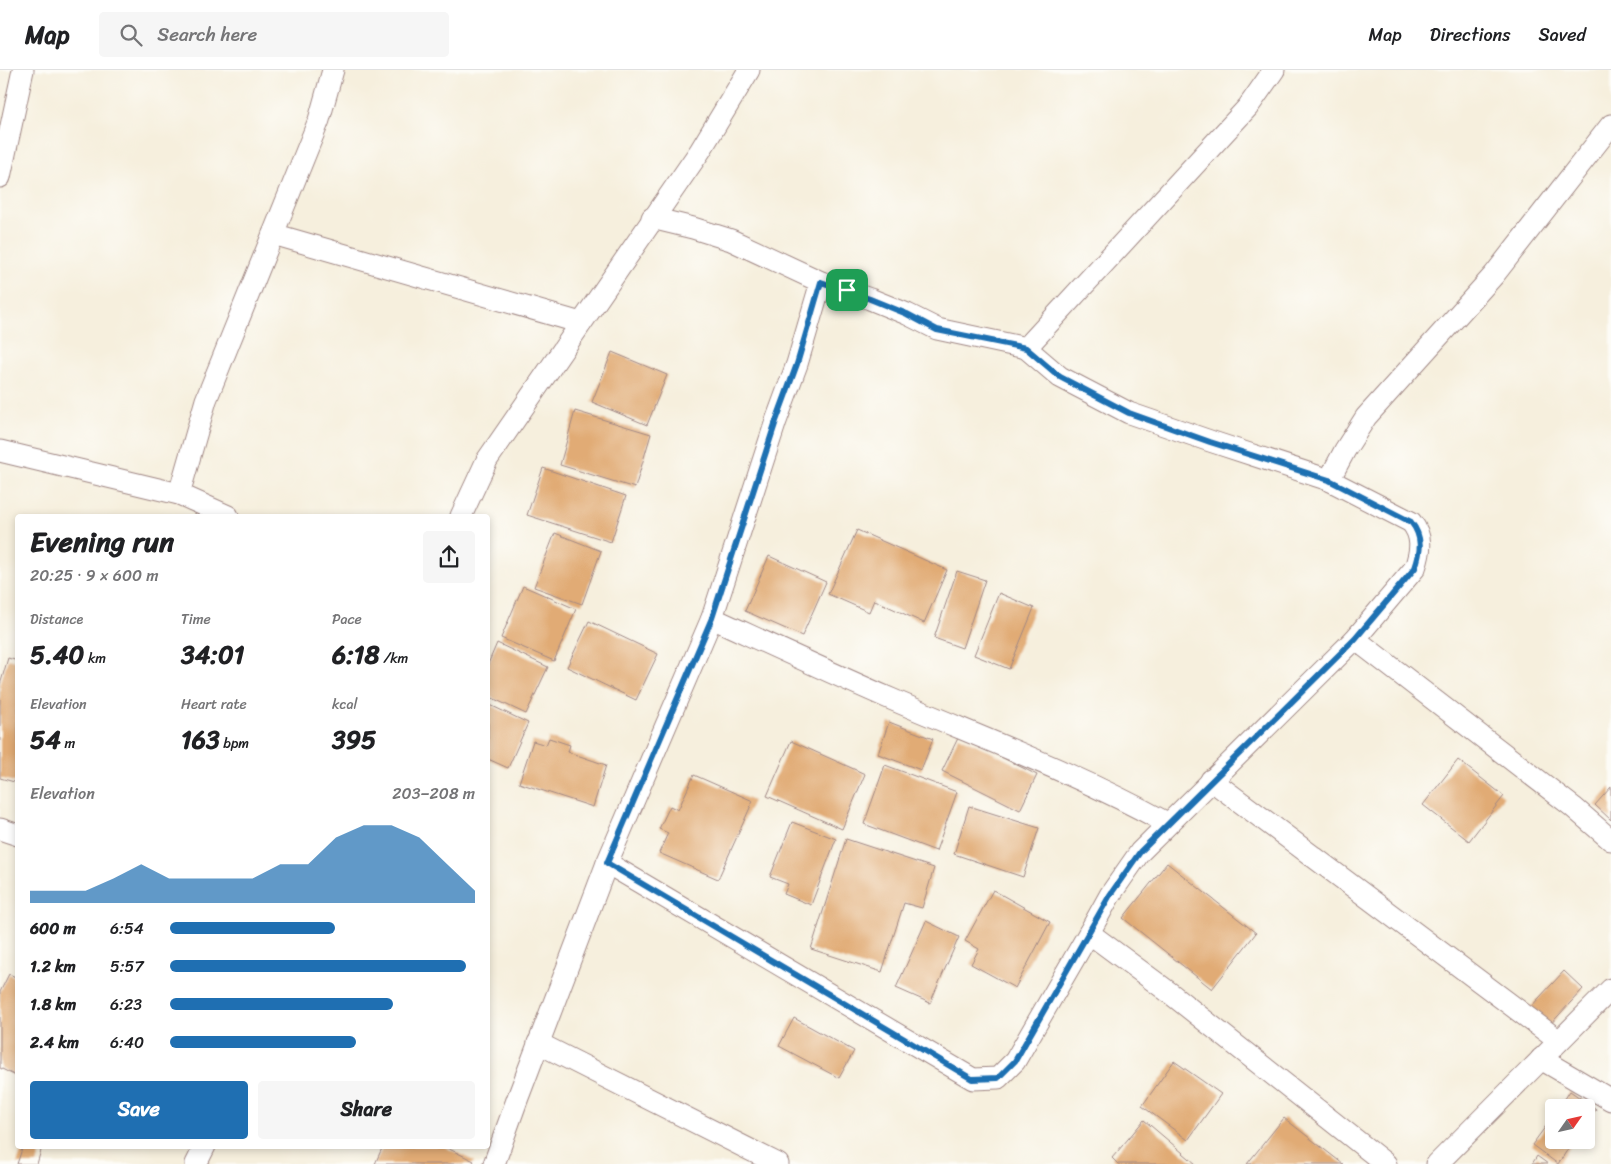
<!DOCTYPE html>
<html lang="en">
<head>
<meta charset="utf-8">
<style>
	body { margin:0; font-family:Sriracha,sans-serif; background:#f6f6f6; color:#202124; height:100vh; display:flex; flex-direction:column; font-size:19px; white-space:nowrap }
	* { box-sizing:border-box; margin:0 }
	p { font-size:16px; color:#757577 }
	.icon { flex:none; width:28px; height:28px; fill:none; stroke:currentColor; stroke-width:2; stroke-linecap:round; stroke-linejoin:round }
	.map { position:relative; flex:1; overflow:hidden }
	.panel { position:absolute; left:15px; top:444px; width:475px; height:635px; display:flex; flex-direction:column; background:#fff; border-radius:5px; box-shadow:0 2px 8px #0003 }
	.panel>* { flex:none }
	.needle { width:32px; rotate:56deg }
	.tools { position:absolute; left:1545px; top:1029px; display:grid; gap:10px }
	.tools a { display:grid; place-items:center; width:50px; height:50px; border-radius:5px; background:#fff; box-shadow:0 2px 8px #0003; font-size:25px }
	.pin { position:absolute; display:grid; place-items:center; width:42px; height:42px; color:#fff; margin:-21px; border-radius:10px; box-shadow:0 2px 8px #0006 }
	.round { display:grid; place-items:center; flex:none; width:52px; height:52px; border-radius:5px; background:#f6f6f6 }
	.head { display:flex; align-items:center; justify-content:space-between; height:85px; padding:0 15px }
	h1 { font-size:28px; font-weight:700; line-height:38px }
	.stats { display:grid; grid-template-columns:repeat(3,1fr); gap:8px; height:85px; padding:5px 15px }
	.stats div { display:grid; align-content:center }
	.stats b { font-size:25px; font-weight:700 }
	.stats small { font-size:14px; font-weight:400 }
	.stats p { font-size:14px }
	.chart { height:140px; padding:10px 15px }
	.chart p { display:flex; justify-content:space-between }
	.chart svg { width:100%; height:90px; margin-top:5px; fill:#1f6fb2; opacity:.7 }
	.action { display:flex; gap:10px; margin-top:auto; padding:10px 15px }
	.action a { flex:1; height:58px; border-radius:5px; background:#1f6fb2; color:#fff; font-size:20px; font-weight:700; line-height:58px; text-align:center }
	.action a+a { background:#f6f6f6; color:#202124 }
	ul { padding:0 15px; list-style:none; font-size:16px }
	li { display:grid; grid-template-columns:80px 60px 1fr; align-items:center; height:38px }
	li i { height:12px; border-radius:6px; background:#1f6fb2 }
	header { display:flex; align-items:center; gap:30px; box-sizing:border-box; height:70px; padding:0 25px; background:#fff; border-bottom:1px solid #e0e0e0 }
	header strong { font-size:24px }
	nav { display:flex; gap:28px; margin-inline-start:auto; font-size:18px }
	.search { width:350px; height:45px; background:#f6f6f6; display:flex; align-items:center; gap:12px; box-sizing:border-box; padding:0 18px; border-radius:5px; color:#757577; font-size:19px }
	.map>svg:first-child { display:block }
	.building { fill:#e1ab75 }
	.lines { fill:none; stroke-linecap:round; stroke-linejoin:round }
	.minor-casing { stroke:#a08784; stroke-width:23 }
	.minor { stroke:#fff; stroke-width:21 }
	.route-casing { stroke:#fff; stroke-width:10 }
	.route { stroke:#1f6fb2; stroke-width:6 }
</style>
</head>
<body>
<header>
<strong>Map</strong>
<div class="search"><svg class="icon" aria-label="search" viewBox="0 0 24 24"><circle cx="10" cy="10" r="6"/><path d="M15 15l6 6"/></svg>Search here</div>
<nav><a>Map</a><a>Directions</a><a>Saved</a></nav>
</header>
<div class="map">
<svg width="1611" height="1094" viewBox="0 0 1611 1094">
	<rect width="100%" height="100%" fill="#fdfcf7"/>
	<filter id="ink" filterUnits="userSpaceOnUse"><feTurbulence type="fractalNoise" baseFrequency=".02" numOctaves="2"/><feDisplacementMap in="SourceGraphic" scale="10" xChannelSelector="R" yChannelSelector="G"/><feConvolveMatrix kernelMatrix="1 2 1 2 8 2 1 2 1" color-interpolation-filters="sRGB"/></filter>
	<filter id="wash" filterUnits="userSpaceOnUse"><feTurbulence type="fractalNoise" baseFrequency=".0096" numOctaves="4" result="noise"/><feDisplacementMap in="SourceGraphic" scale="20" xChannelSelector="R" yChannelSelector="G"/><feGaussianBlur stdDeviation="1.12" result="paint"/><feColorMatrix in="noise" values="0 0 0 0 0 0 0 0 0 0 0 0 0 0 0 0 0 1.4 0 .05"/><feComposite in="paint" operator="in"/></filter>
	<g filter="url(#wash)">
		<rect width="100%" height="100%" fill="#f6efdd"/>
		<g id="blocks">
			<g class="building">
				<path d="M612 282 667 305 647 355 592 332Z"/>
				<path d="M575 341 651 364 635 418 560 395Z"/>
				<path d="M543 398 626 426 611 472 527 445Z"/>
				<path d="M857 460 947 500 924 553 874 530 869 542 828 524Z"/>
				<path d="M555 463 601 481 582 534 534 517Z"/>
				<path d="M769 486 826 512 802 566 745 541Z"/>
				<path d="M957 501 985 510 962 578 934 568Z"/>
				<path d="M523 516 576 539 554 591 501 568Z"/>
				<path d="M999 523 1034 538 1009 599 974 585Z"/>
				<path d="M589 551 658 584 636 630 567 597Z"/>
				<path d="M497 573 548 597 526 644 488 626V594Z"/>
				<path d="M8 588 18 591V713L0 708V615Z"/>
				<path d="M488 634 528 653 508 698 488 689Z"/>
				<path d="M889 652 933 669 921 700 878 684Z"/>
				<path d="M959 666 1037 705 1020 740 942 701Z"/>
				<path d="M549 668 570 675 568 682 606 695 593 737 519 713 533 671 546 675Z"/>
				<path d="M791 671 865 704 842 759 767 726Z"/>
				<path d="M1458 690 1504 726 1469 771 1423 735Z"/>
				<path d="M885 695 957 722 936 781 864 754Z"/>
				<path d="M694 705 753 731 718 809 659 783 668 763 659 759 670 736 678 740Z"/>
				<path d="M1611 717V750L1595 735Z"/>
				<path d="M969 736 1039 758 1023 807 954 784Z"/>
				<path d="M792 752 836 769 811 835 784 824 788 814 770 807Z"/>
				<path d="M846 769 934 798 922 838 904 833 882 902 811 879Z"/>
				<path d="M1167 793 1256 863 1212 919 1123 848Z"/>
				<path d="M993 820 1050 852 1015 918 971 894 979 879 965 871Z"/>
				<path d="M926 851 959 867 930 933 896 918Z"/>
				<path d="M1564 901 1583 919 1546 959 1527 941Z"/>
				<path d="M9 904 18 908V1007L0 998V922Z"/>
				<path d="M794 948 854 981 839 1008 779 976Z"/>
				<path d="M1174 991 1221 1024 1188 1070 1142 1036Z"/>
				<path d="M1570 1021 1596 1039 1586 1053V1038H1559Z"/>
				<path d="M1554 1045V1070H1574L1558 1094 1532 1075Z"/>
				<path d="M1284 1048 1343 1094H1247Z"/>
				<path d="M1144 1050 1196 1094H1118L1112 1088Z"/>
				<path d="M23 1076 42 1077 37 1094H17Z"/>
				<path d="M383 1076H443L474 1091 472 1094H375Z"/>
				<path d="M1537 1086 1548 1094H1532Z"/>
			</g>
		</g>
	</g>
	<g filter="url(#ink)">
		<use href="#blocks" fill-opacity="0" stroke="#a08784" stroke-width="1"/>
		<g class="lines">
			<defs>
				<g id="minor">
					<path d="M0 107 23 0"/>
					<path d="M652 148 693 158 731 170 821 212 870 229 907 244 937 259 1026 278 1060 307 1129 343 1210 371 1329 410"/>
					<path d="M273 164 581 253"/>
					<path d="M1026 278 1248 37 1274 0"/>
					<path d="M0 381 179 424 228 446"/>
					<path d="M179 424 206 330 319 50 333 0"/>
					<path d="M461 446 487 390 700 81 749 0"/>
					<path d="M712 548C771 575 831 603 891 629 984 669 1078 704 1167 753"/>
					<path d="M1355 569 1573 737 1611 770"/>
					<path d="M1211 710 1559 971"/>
					<path d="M0 759 18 765"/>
					<path d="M607 793 973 1009 998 1008 1015 991 1089 863"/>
					<path d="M538 973 778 1094"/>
					<path d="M1541 989 1611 1030"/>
					<path d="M196 1094 205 1076"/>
					<path d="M494 1094 517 1030 607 793 712 548 776 351 797 294 821 212"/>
					<path d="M1386 1094 1170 923 1089 863 1110 825 1140 782 1355 569 1415 498C1421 481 1423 466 1411 452L1329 410 1345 380 1366 347 1494 205 1611 55"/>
					<path d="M1437 1094 1611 919"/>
				</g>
			</defs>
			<use href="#minor" class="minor-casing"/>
			<use href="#minor" class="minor"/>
		</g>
	</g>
	<g class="lines" filter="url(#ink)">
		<defs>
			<path id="route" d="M821 212 870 229 907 244 937 260 1026 278 1060 307 1129 343 1210 372 1329 410 1411 452C1423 467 1421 481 1415 498L1355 569 1140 782 1110 825 1015 991 998 1008 972 1009 607 793 712 548 776 351 797 294Z"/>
		</defs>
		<use href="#route" class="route-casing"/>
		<use href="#route" class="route"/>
	</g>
</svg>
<div class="tools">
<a><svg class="needle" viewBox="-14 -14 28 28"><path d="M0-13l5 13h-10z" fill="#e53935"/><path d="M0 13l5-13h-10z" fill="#757577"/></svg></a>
</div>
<div class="pin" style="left:847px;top:220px;background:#1e9e55"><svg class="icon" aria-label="arrive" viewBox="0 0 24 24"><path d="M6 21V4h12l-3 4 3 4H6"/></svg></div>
<section class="panel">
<div class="head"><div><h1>Evening run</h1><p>20:25 · 9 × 600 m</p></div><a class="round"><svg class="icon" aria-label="share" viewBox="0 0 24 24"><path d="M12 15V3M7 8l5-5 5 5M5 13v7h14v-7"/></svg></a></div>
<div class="stats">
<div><p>Distance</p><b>5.40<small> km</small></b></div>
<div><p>Time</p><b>34:01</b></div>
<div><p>Pace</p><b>6:18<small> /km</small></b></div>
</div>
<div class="stats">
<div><p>Elevation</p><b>54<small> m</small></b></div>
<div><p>Heart rate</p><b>163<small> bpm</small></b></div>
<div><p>kcal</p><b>395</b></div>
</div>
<div class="chart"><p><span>Elevation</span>203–208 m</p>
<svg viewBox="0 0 160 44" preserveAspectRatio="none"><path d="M0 44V38L10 38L20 38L30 32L40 25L50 32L60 32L70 32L80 32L90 25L100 25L110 12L120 6L130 6L140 12L150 25L160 38V44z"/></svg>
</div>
<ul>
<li><b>600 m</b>6:54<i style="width:54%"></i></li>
<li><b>1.2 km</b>5:57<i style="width:97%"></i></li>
<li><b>1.8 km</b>6:23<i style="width:73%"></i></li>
<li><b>2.4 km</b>6:40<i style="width:61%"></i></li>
</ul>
<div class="action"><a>Save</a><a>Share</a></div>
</section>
</div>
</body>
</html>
